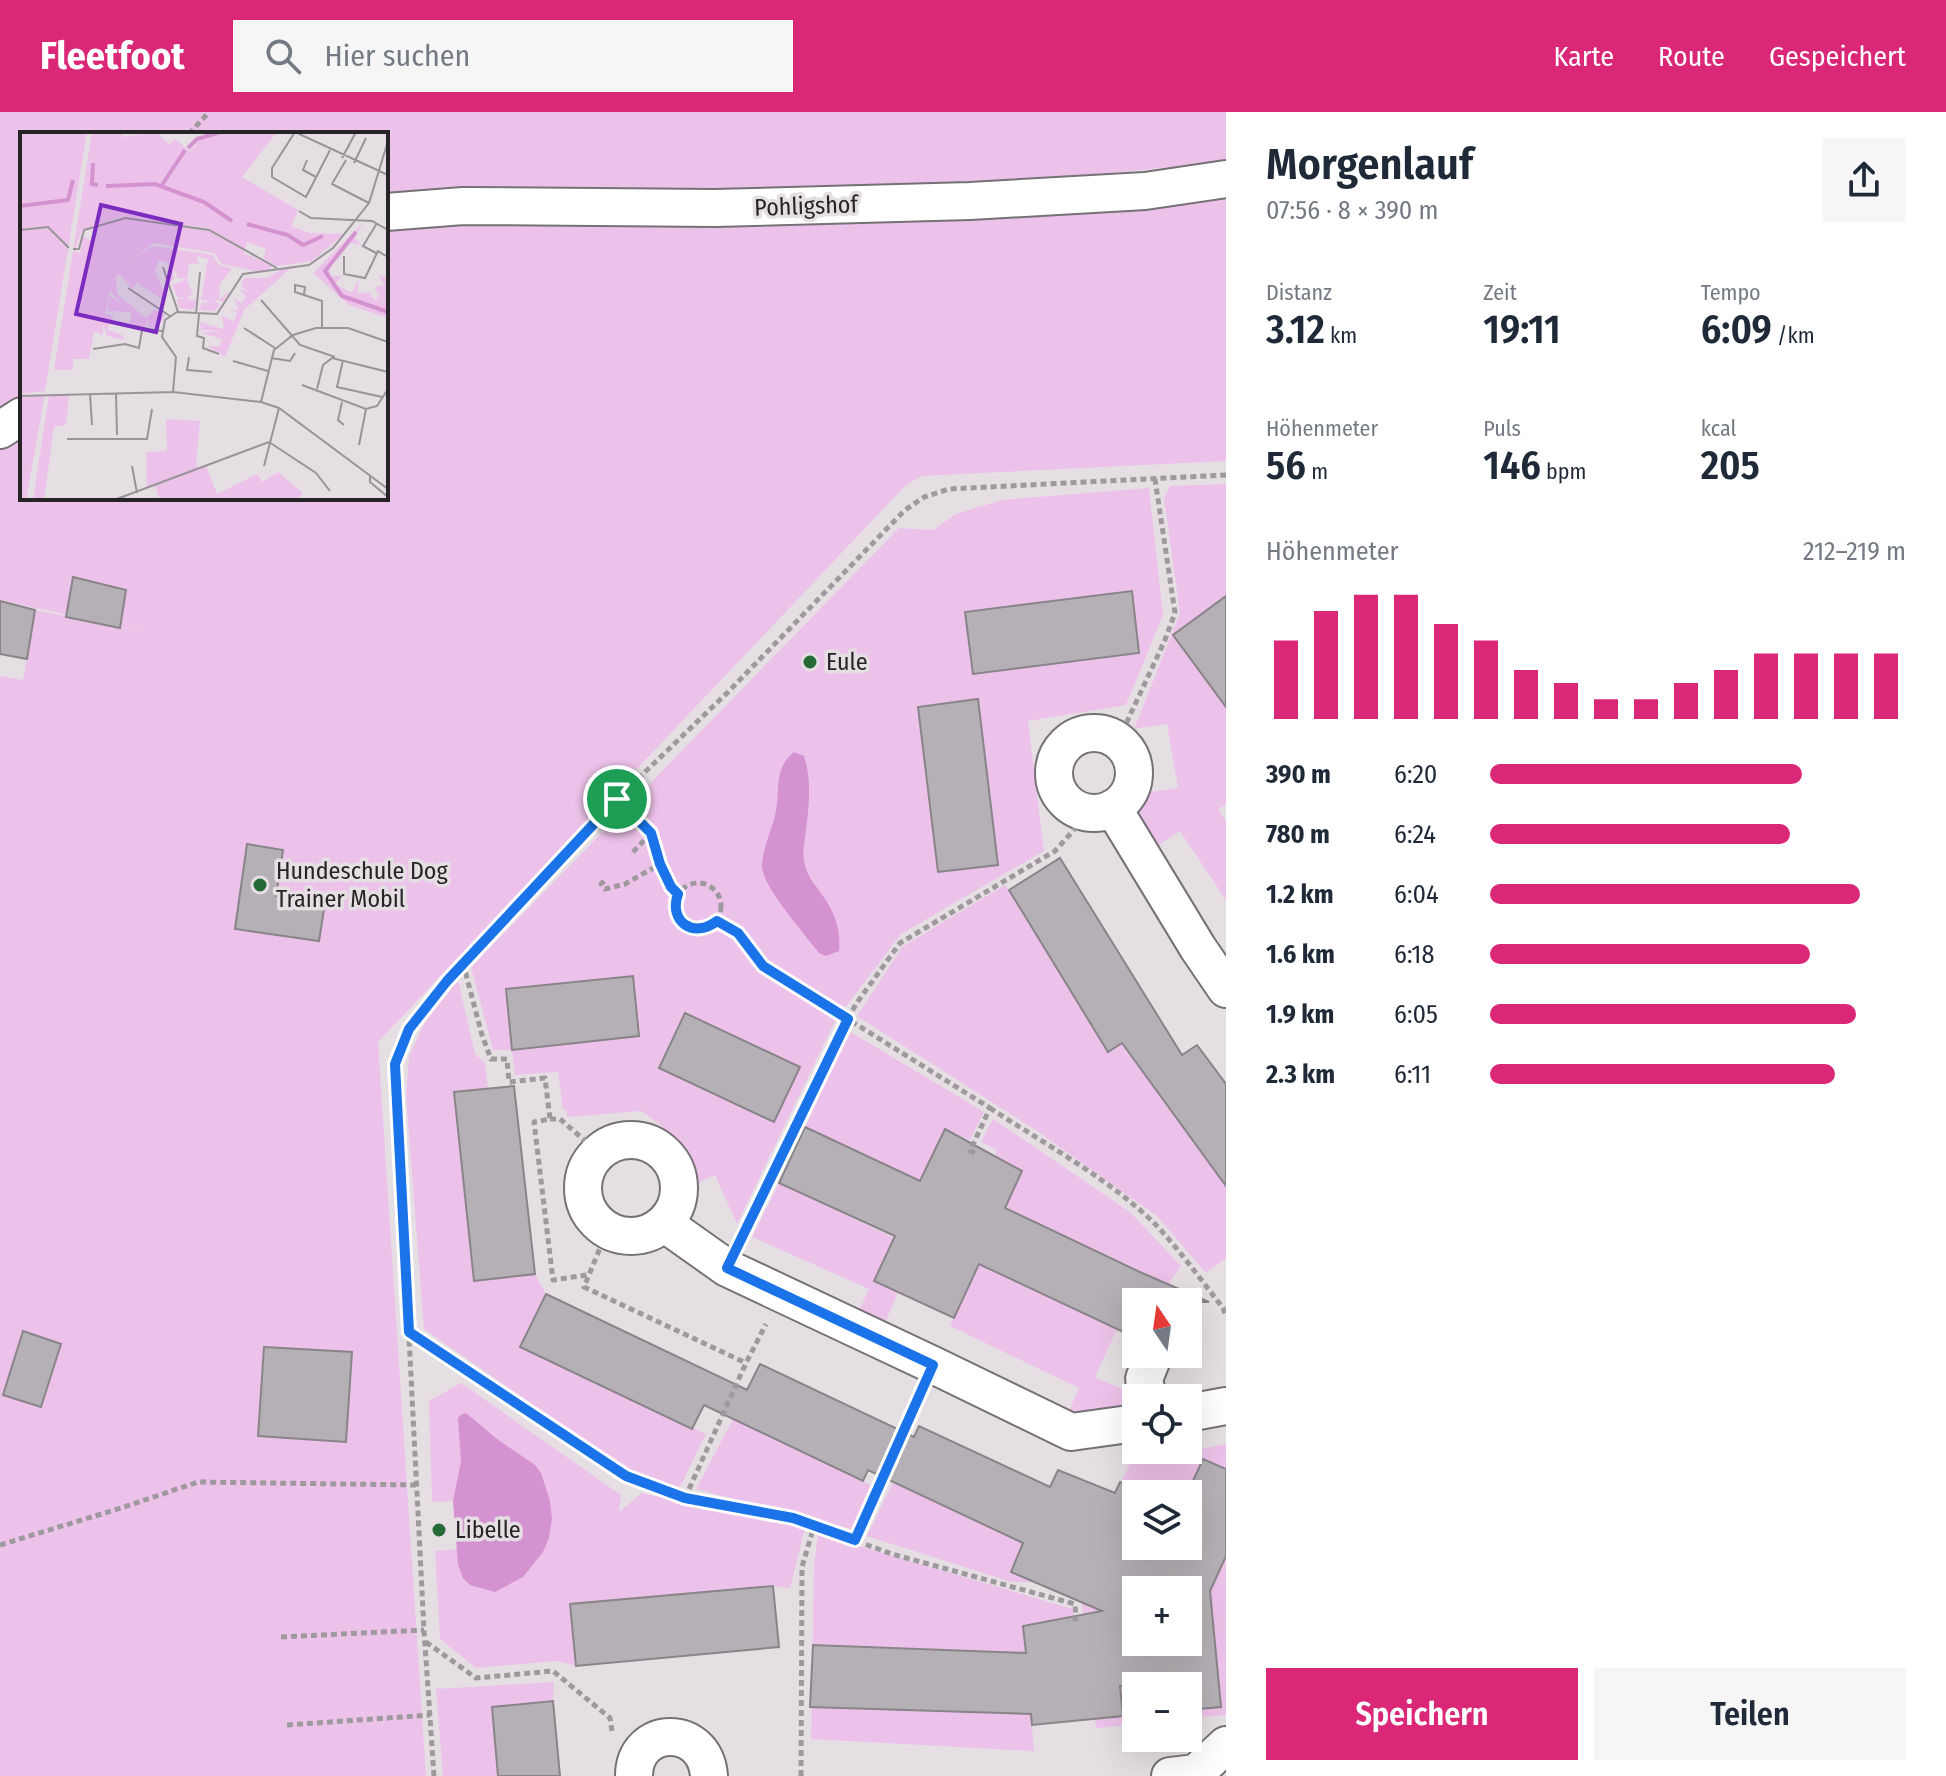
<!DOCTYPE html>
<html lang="de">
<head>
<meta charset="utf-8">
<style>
	body { margin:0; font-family:"Fira Sans Condensed",sans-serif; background:#f6f6f7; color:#1f2937; height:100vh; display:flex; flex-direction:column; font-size:30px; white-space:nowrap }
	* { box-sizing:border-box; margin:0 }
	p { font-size:26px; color:#747a83 }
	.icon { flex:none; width:44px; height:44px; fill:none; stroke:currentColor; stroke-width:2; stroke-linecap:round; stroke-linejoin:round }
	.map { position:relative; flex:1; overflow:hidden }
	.sheet { display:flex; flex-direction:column; background:#fff; width:720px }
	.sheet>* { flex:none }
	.needle { width:52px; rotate:347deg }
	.controls { position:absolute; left:1122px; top:1176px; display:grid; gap:16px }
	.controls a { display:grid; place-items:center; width:80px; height:80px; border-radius:0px; background:#fff; box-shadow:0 8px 32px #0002; font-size:40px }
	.pin { position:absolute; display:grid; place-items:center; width:68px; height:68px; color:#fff; margin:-34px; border:4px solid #fff; border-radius:50%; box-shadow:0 2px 8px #0007 }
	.round { display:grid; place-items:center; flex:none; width:84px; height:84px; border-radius:0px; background:#f6f6f7 }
	.head { display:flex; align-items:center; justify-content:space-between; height:136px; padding:0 40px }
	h1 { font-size:44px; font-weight:600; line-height:60px }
	.stats { display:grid; grid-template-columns:repeat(3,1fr); gap:12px; height:136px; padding:8px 40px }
	.stats div { display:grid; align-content:center }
	.stats b { font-size:40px; font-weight:600 }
	.stats small { font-size:22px; font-weight:400 }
	.stats p { font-size:22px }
	.chart { height:224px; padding:16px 40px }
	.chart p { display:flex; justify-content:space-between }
	.chart svg { width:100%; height:144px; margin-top:8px; stroke:#db2777; stroke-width:6 }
	.action { display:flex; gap:16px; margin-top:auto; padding:16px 40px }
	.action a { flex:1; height:92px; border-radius:0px; background:#db2777; color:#fff; font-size:32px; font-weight:600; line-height:92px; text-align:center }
	.action a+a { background:#f6f6f7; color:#1f2937 }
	ul { padding:0 40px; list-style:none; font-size:26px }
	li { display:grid; grid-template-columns:128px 96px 1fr; align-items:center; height:60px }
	li i { height:20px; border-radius:10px; background:#db2777 }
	header { display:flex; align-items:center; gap:48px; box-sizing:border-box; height:112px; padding:0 40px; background:#db2777; color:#fff }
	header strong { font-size:38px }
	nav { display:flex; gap:44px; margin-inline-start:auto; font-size:28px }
	.search { width:560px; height:72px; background:#f6f6f7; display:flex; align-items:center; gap:20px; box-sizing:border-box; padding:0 28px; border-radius:0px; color:#747a83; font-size:30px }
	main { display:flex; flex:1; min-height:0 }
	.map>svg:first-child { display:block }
	.green { fill:#edc2ea; fill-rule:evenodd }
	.water { fill:#d492d0 }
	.building { fill:#b5b0b5; stroke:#898488; stroke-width:2; fill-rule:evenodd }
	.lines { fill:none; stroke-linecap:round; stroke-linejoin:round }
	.minor-casing { stroke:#757175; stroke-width:40 }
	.path { stroke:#9e999d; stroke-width:5; stroke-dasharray:6 4; stroke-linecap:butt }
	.minor { stroke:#fff; stroke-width:36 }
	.route-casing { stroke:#fff; stroke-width:16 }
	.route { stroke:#1a73e8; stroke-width:10 }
	.poi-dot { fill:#266b37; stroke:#e5dfe4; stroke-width:3 }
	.labels { text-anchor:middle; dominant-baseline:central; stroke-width:7; stroke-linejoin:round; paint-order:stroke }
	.street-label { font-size:24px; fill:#262426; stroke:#e5dfe4 }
	.poi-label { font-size:24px; fill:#262426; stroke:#e5dfe4; text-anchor:start }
	.inset-river { fill:none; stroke:#d492d0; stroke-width:4 }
	.inset-road { fill:none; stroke:#999498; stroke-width:2 }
	.view { fill:#7b2cbf; fill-opacity:0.15; stroke:#7b2cbf; stroke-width:4 }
	.inset-edge { fill:none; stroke:#262426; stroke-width:4 }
</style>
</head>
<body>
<header>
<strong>Fleetfoot</strong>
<div class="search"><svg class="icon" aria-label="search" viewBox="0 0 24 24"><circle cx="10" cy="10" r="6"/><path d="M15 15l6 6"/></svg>Hier suchen</div>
<nav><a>Karte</a><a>Route</a><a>Gespeichert</a></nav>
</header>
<main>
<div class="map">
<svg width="1226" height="1664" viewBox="0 0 1226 1664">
	<rect width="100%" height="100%" fill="#e5dfe4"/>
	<g class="green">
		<path d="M0 0H1226V50L895 81 386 88V22H22V289L0 302Z"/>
		<path d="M1226 75V349L922 364 906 373 378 930 426 1664H0V564L23 568 35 498 159 523 0 488V335L22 322V386H386V112Z"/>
		<path d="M1226 372V492L1222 487 1173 523 1226 595V692L1218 698 1226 709V788L1180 719 1152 737 1137 708 1143 681 1178 676 1167 612 1134 617 1180 501 1164 386 1170 374Z"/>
		<path d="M1149 376 1163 503 1126 593 1028 609 1044 739 901 822 835 909 737 1112 715 1063 693 1073 663 1015 642 999 567 1005V998L563 997 558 960 515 963 512 938H493L471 855 899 416 933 418 956 402 1002 388Z"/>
		<path d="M1005 773 1108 940 1126 929 1148 967 1226 1074V1146L1206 1161 1157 1104 1037 1019 857 904 902 835Z"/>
		<path d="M458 868 475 942 485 951 488 977 454 980 474 1169 535 1162 546 1182 521 1235 706 1322 678 1379 631 1361 424 1217 406 984 409 944 426 908Z"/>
		<path d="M849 919 984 1000 970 1028 945 1017 920 1069 805 1015Z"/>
		<path d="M993 1007 1130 1100 1181 1154 1168 1172 1005 1096 995 1045 997 1038 981 1030Z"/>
		<path d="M779 1071 894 1126 874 1168 898 1180 884 1213 858 1201 869 1177 752 1125Z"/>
		<path d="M979 1152 1117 1217 1095 1265 1124 1278 1127 1292 1096 1306 1068 1301 1079 1276 950 1214Z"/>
		<path d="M461 1271 621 1383 619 1400 642 1381 805 1416 790 1476 773 1474 570 1492 576 1554 558 1549 476 1556 440 1527 435 1439 457 1437 453 1389 432 1390 429 1289Z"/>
		<path d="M733 1307 871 1373 854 1418 696 1377Z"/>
		<path d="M1226 1332V1603L1188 1606V1574H1136V1612L1096 1616 1084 1507 1077 1460 1130 1352ZM1136 1382H1188V1434H1136ZM1136 1478H1188V1530H1136Z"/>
		<path d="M893 1370 1023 1430 1011 1460 1034 1470H1011L867 1424Z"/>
		<path d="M818 1422 1073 1497 1074 1505 1024 1514 1034 1639 811 1627 814 1454Z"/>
		<path d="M554 1570 553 1589 492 1595 498 1664H443L436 1577Z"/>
	</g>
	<g class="water">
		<path d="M794 640 804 644C812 669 809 693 806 718 805 728 802 740 804 749 806 765 817 774 825 787 836 803 841 820 839 839L826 844 819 841C806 823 761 774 762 753 763 733 775 712 777 692 779 672 776 654 794 640Z"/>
		<path d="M466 1301 497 1327 535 1353 541 1361 550 1389 552 1407 549 1426 543 1440 523 1465 495 1480 470 1473 463 1466 458 1453 453 1389 461 1349 458 1306 462 1302Z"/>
	</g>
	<g class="building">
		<path d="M73 465 126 478 120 516 66 505Z"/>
		<path d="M1132 479 1139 541 973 562 965 500Z"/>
		<path d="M1226 484V595L1173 523Z"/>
		<path d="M0 489 35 498 27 547 0 542Z"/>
		<path d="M978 587 998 753 938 760 918 595Z"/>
		<path d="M247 732 283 738 276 784 325 791 319 829 235 817Z"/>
		<path d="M1060 746 1182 943 1197 933 1226 972V1074L1122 931 1108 940 1009 778Z"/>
		<path d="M633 864 639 924 512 938 506 877Z"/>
		<path d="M685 901 800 955 774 1010 659 956Z"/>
		<path d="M514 974 535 1162 474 1169 454 980Z"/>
		<path d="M805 1015 920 1069 945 1017 1022 1059 1005 1096 1142 1161 1209 1190H1136V1226L979 1152 954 1206 874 1169 895 1124 779 1071Z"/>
		<path d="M546 1182 747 1278 760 1252 914 1325 919 1314 1050 1375 1058 1358 1115 1381 1120 1370 1148 1382H1136V1434H1188L1187 1382 1203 1347 1226 1357V1444L1210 1479 1221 1595 1188 1598V1574H1120L1123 1604 1032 1613 1031 1602 810 1595 813 1533 1026 1541 1023 1514 1102 1499 1011 1460 1023 1431 868 1358 863 1369 704 1293 692 1317 520 1235ZM1136 1478H1188V1530H1136Z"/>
		<path d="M23 1219 61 1232 41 1295 3 1283Z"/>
		<path d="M264 1235 352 1240 346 1330 258 1324Z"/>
		<path d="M773 1474 779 1535 576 1554 570 1492Z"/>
		<path d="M553 1589 560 1664H498L492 1595Z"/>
	</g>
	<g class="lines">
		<defs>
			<g id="minor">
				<path d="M386 100 463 94 715 96 970 89 1145 79 1226 67"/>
				<path d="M0 318 22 304"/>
				<circle cx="1094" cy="661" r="40"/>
				<path d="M1113 696 1198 836 1226 877"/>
				<circle cx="631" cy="1076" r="48"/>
				<path d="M665 1112 727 1156 933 1253 1071 1320 1136 1311"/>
				<path d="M1148 1286 1144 1267 1154 1242"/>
				<path d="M1188 1301 1226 1294"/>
				<path d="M634 1664C634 1613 705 1611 709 1664"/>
				<path d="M1170 1664 1196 1661 1226 1633"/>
			</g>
		</defs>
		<use href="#minor" class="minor-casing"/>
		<g class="path">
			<path d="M189 22 209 0"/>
			<path d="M1118 629 1165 528 1175 501 1155 367"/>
			<path d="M617 687C627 697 647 713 652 725 660 745 662 766 678 782"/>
			<path d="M633 740 650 722"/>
			<path d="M604 769 601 772 605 777 625 772 660 752"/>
			<circle cx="698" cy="794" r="23"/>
			<path d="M717 809 738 821 763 854 990 996 970 1039 978 1042"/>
			<path d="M463 851 482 923 491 947H507L509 970 545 966 550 1007 534 1010 553 1168 587 1163"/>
			<path d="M990 996C1043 1031 1113 1069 1157 1114 1181 1140 1202 1169 1223 1196L1226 1205"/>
			<path d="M550 1007H560L598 1040"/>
			<path d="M607 1119 584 1175 746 1251"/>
			<path d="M743 1123 848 907 856 892 900 831 1055 739 1080 711"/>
			<path d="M410 1220 626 1364 685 1386 793 1406 892 1442 1075 1492 1076 1507H1068"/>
			<path d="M685 1386 746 1251 766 1212"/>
			<path d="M855 1428 918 1286"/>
			<path d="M0 1433 121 1396 198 1370 417 1373"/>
			<path d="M281 1525 424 1518"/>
			<path d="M426 1530 476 1566 553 1559 610 1606 612 1619"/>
			<path d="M287 1613 430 1603"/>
			<path d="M434 1664 424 1518 395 952 409 917 447 869 617 687 727 581 905 398 924 385 949 377 1226 363"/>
			<path d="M801 1664 802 1455 814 1414"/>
		</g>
		<use href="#minor" class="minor"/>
	</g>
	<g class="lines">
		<defs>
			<path id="route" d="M617 687 651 721 660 752 671 775 678 782C668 810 694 827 717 809L738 821 763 854 848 907 727 1156 933 1253 855 1428 793 1406 685 1386 626 1364 409 1220 395 952 409 917 447 869Z"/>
		</defs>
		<use href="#route" class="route-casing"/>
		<use href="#route" class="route"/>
	</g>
	<g class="poi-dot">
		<circle cx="810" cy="550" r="8"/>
		<circle cx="260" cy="773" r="8"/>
		<circle cx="439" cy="1418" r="8"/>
	</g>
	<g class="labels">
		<g class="street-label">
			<text transform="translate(806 94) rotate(-2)">Pohligshof</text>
		</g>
		<g class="poi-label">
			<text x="826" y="550">Eule</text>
			<text x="276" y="759">Hundeschule Dog<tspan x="276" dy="28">Trainer Mobil</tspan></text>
			<text x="455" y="1418">Libelle</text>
		</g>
	</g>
	<g transform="translate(20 20)">
		<rect width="368" height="368" fill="#e5dfe4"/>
		<path d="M0 0H67L25 259 0 262ZM72 0H101L103 5 136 0 149 12 155 7 170 19 186 0H257L222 45 278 78 271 94 290 101 324 102 292 129 257 134 243 127 246 117 227 110 224 121 253 134 243 141 202 132 194 121 134 111 109 129 133 114 193 123 198 132 212 137 200 152 199 168 210 158 203 170 194 167 200 174 194 179 179 178 182 171 192 169 181 168 188 127 176 124 179 132 169 131 167 147 173 163 169 164 167 171 169 167 178 169 173 178 159 176 157 168 167 165 158 166 152 153 167 147 158 146 153 136 154 147 150 151 148 131 139 128 135 139 146 165 142 167 118 152 120 148 112 157 100 142 96 144 97 162 126 186 134 178 146 182 138 196 128 195V188L124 196 109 191 112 180 87 179 90 164 102 172 90 159 95 137 85 182 94 184 87 197 104 204 103 208 87 204 83 192V203L74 199 69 227H53V238H34ZM101 85 186 96 194 100 103 86 69 98 74 100V110L63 104 60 122 55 118 62 98ZM344 90 334 106 342 113 330 111 309 136 311 144H322L315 152 332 161 339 147 337 162 349 160 355 169 359 163 354 155 364 153 358 142 368 147V186L329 173 293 141ZM264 136H271L224 178 205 225 188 214H200L202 207 181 201 201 199 181 198 180 190 204 197 202 184 214 189 217 180 209 177 219 178 214 167 222 171 226 165 219 157 228 160 221 154 224 146H247ZM25 263 6 368H0V265ZM29 263H49L46 293 34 295 24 368H13ZM146 287 180 289 176 332 178 337 186 334 197 362 237 342 243 350 258 340 283 361 277 368H140L135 354 127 356 126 320 147 319Z" fill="#edc2ea" fill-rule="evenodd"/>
		<path class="inset-river" d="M168 16 177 7 200 0M73 31 72 52 78 53M142 53 165 18M86 54 135 52 184 70 212 89M0 74 48 68 53 48M227 92 268 103 283 113 303 104M336 100 305 139 322 164 368 180"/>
		<path class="inset-road" d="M310 18 286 65 252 45V36L275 0 368 43M322 26 336 0M287 28 283 38 296 45M326 28 312 52 349 71M334 31 346 6M279 79 291 86 352 89 368 98M0 98 28 95 49 116M53 117H59L64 98 105 86 189 98 257 136M356 121 343 114 357 91M324 124V142L345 146 358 119 366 124M143 135 158 180M108 156 150 184M284 162 285 155 275 153V160L302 169V195M241 168 280 213 315 225M176 182 180 140M179 182 177 204 184 206 183 216 199 222M102 193 142 199M224 196 255 216M73 217 105 212 119 216 122 198M169 225 167 238 192 240M251 226 270 229 275 221M323 228 317 255 362 265M213 229 248 239M282 253 346 277 357 274 368 257M297 257 303 233 312 226 368 240M153 260 156 225 142 205 145 188 157 180 197 182 223 142 289 133 313 116 349 71 368 9M96 261 97 303M70 262 72 293M0 264 153 260 241 270 259 276 368 357M241 270 254 218 273 203 296 196H328L368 210M322 270 318 288 324 293M47 307H127L132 277M249 310 296 341 310 359M339 313 346 277M112 334 117 361M244 334 259 276M350 344V350L368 365M94 368 249 310"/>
		<path class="view" d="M81 73 161 92 136 200 56 182Z"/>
		<rect width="368" height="368" class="inset-edge"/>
	</g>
</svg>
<div class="controls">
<a><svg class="needle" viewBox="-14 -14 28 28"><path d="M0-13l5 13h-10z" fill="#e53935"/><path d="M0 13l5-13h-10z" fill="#747a83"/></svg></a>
<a><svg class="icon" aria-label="locate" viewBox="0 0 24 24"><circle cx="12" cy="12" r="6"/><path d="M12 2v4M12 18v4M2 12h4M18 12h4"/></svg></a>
<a><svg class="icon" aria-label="layers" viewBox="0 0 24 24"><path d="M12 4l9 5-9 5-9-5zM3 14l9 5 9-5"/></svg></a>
<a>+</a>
<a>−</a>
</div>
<div class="pin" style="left:617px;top:687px;background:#1e9e55"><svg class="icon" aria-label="arrive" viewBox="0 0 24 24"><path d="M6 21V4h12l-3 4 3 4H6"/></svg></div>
</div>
<section class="sheet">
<div class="head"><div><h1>Morgenlauf</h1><p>07:56 · 8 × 390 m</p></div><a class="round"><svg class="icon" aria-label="share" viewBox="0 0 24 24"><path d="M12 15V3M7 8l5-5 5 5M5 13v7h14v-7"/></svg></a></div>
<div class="stats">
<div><p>Distanz</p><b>3.12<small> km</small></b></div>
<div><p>Zeit</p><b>19:11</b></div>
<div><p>Tempo</p><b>6:09<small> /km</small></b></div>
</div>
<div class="stats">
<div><p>Höhenmeter</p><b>56<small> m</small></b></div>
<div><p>Puls</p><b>146<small> bpm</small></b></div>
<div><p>kcal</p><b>205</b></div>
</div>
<div class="chart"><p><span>Höhenmeter</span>212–219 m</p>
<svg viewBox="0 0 160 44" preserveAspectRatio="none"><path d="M5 44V20M15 44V11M25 44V6M35 44V6M45 44V15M55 44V20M65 44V29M75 44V33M85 44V38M95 44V38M105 44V33M115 44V29M125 44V24M135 44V24M145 44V24M155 44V24"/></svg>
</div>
<ul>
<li><b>390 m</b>6:20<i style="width:75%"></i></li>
<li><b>780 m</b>6:24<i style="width:72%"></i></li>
<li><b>1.2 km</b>6:04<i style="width:89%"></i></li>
<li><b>1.6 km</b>6:18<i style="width:77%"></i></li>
<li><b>1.9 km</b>6:05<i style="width:88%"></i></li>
<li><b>2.3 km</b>6:11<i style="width:83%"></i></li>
</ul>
<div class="action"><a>Speichern</a><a>Teilen</a></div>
</section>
</main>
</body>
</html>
